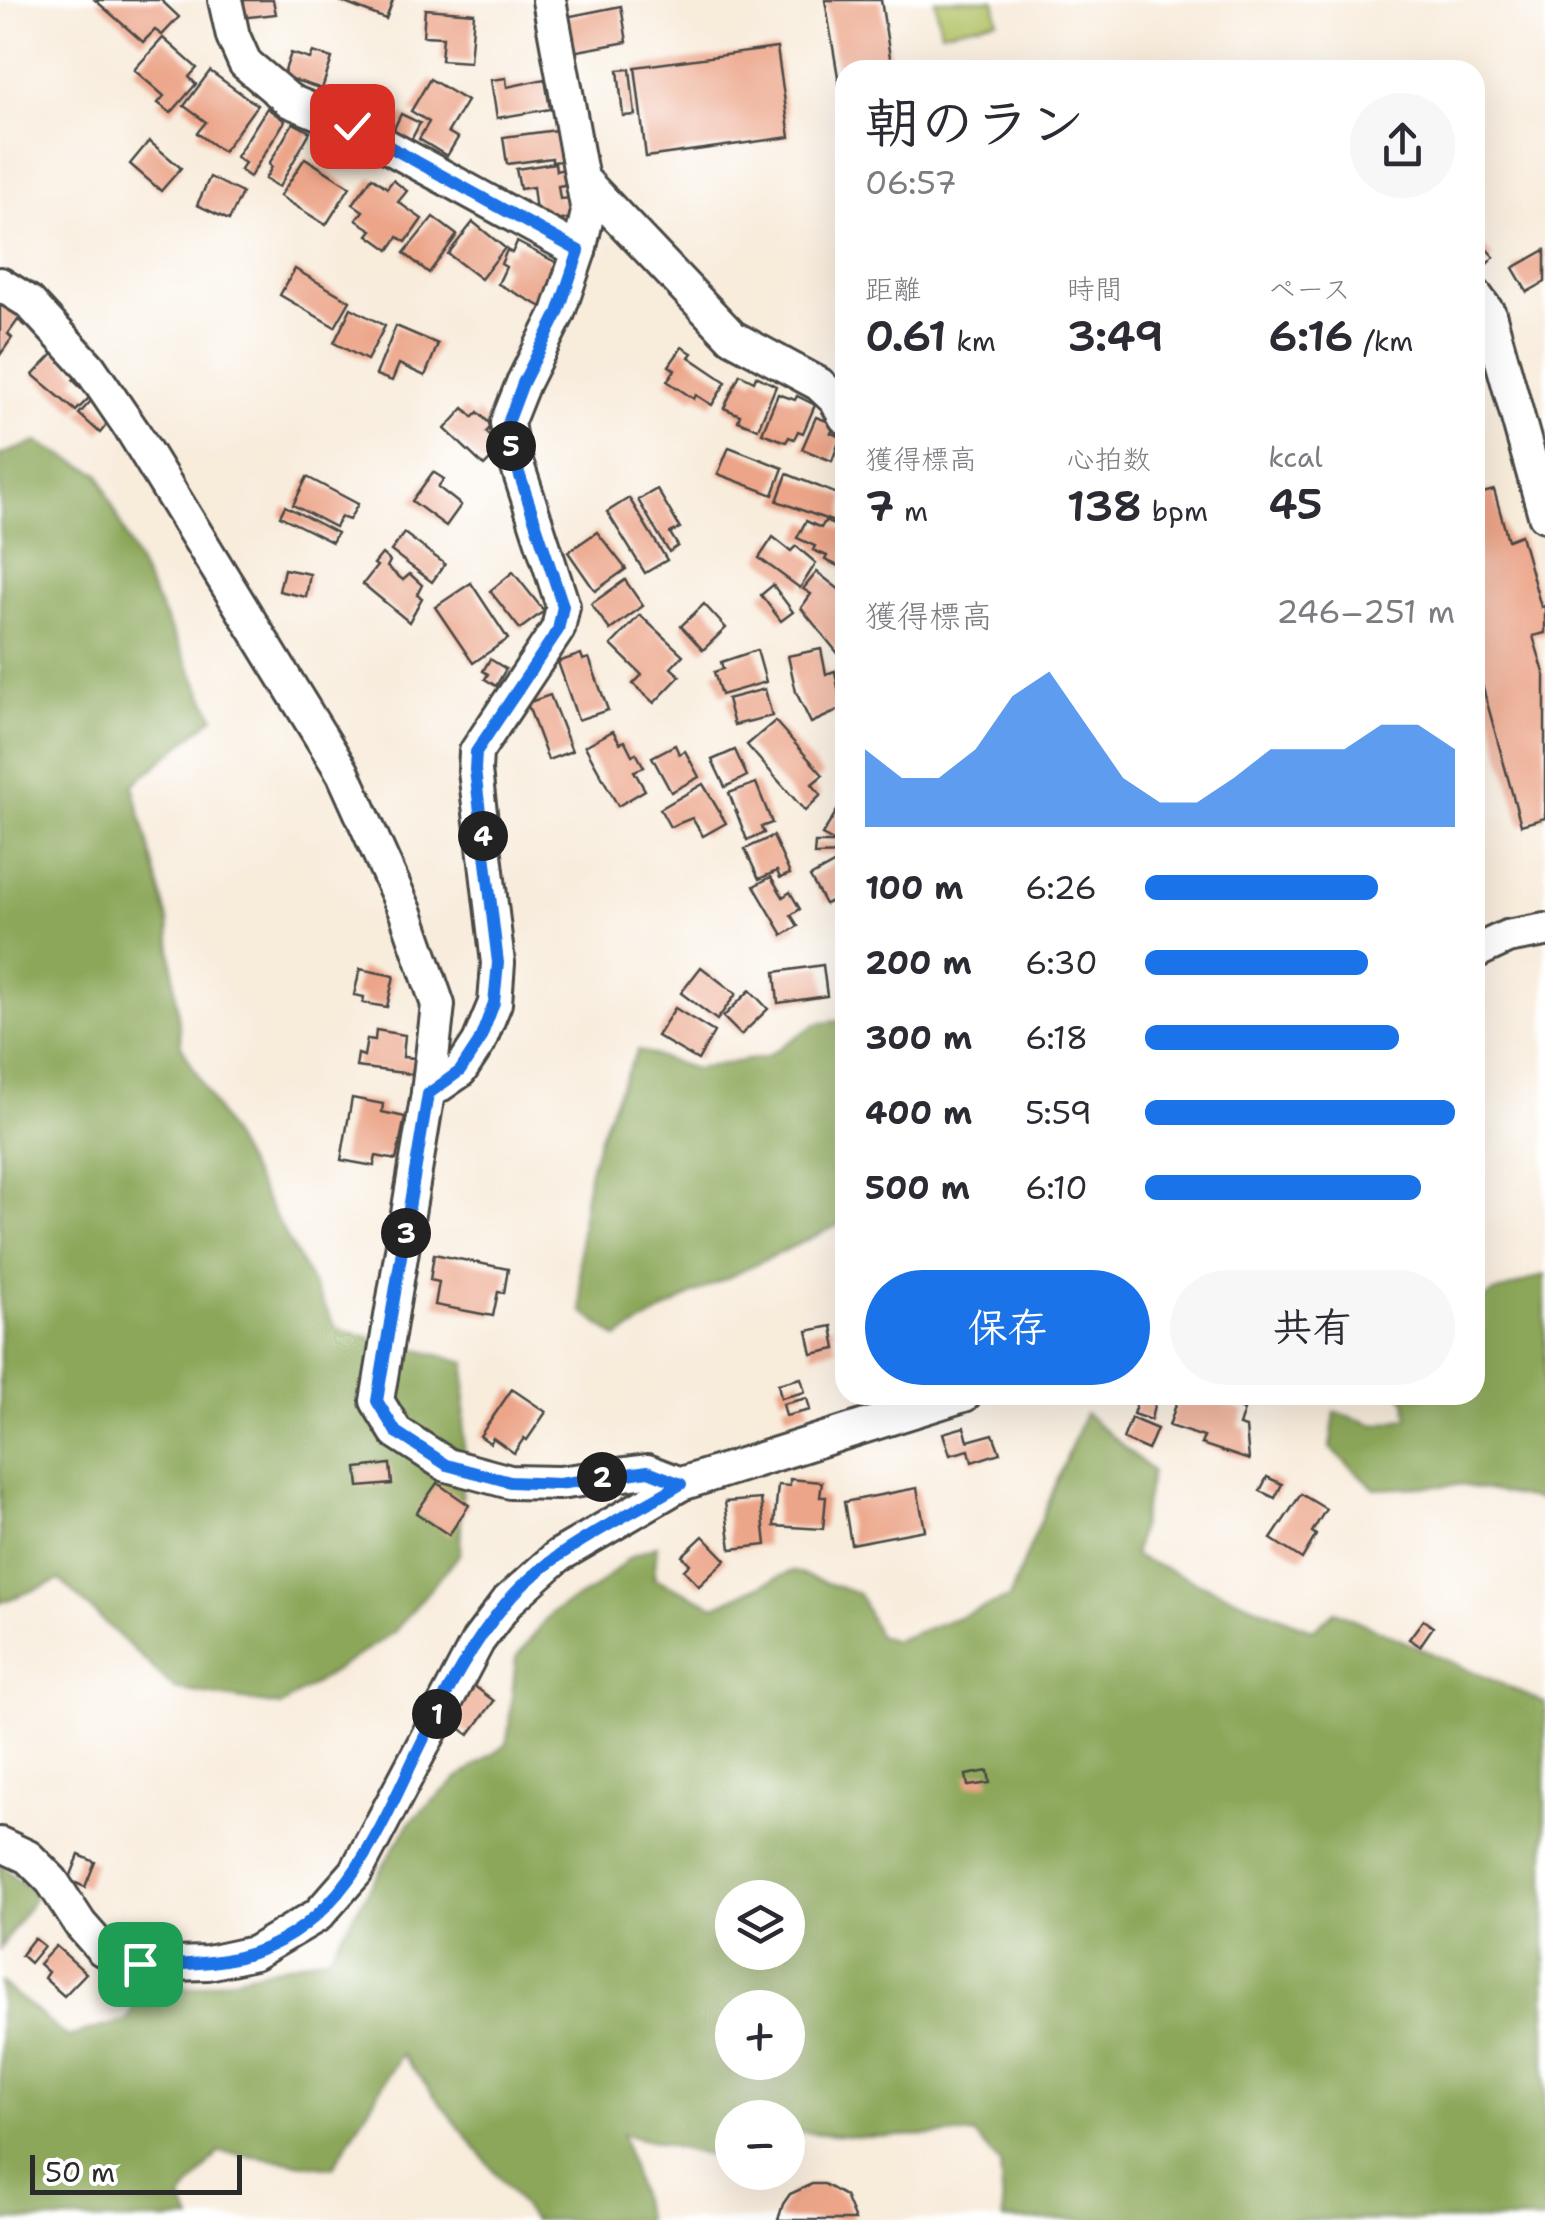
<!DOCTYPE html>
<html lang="ja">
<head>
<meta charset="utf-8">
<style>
	body { margin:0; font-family:"Shantell Sans","Klee One",sans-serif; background:#f7f7f7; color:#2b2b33; height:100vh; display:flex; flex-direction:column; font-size:38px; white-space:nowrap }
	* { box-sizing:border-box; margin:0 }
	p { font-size:32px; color:#7c7c81 }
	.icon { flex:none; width:55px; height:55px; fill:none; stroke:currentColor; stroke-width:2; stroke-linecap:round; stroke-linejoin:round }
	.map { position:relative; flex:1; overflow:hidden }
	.side { position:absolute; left:835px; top:60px; width:650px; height:1345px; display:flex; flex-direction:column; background:#fff; border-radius:30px; box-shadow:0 10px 40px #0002 }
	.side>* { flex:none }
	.tools { position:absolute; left:715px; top:1880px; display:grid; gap:20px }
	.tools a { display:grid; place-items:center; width:90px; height:90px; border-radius:50%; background:#fff; box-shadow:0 10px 40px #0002; font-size:50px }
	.scale { position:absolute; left:30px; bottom:25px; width:212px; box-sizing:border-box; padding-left:10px; border:5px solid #2b2b2b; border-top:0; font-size:28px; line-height:35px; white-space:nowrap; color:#2b2b2b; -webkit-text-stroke:8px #fff; paint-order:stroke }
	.pin { position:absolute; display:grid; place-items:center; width:85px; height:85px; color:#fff; margin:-42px; border-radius:20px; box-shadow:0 5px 15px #0006 }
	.km { position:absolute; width:50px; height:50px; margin:-25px; border-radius:50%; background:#222; color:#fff; font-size:28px; line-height:50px; text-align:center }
	.round { display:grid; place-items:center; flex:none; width:105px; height:105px; border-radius:52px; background:#f7f7f7 }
	.summary { display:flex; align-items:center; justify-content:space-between; height:170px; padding:0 30px }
	h1 { font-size:55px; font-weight:600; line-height:75px }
	.figures { display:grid; grid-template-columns:repeat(3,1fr); gap:15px; height:170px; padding:10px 30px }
	.figures div { display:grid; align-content:center }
	.figures b { font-size:42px; font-weight:600 }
	.figures small { font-size:28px; font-weight:400 }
	.figures p { font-size:28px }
	.chart { height:280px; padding:20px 30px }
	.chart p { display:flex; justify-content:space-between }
	.chart svg { width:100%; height:180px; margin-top:10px; fill:#1a73e8; opacity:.7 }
	.primary-button { display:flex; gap:20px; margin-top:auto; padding:20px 30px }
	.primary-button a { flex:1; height:115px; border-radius:60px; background:#1a73e8; color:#fff; font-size:40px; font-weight:600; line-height:115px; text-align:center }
	.primary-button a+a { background:#f7f7f7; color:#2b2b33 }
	ul { padding:0 30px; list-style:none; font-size:32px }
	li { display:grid; grid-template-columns:160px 120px 1fr; align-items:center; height:75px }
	li i { height:25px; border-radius:12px; background:#1a73e8 }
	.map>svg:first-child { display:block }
	.green { fill:#b0c164; stroke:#6e7648; stroke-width:2.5 }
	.forest { fill:#8ca75a; stroke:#5c6942; stroke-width:2.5; fill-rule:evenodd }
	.building { fill:#eca589 }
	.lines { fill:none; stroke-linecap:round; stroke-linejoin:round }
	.street-casing { stroke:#4a4845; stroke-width:38 }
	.street { stroke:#fff; stroke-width:32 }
	.route-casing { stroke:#fff; stroke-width:20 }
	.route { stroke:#1a73e8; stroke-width:12 }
</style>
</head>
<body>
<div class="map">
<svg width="1545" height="2220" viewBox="0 0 1545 2220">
	<rect width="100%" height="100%" fill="#fff"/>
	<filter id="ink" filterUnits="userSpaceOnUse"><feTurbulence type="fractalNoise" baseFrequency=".01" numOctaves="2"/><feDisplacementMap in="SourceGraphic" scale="20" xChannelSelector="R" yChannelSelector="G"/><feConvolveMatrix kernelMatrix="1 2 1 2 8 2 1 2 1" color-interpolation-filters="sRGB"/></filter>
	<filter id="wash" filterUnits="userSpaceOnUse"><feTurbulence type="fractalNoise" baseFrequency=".0048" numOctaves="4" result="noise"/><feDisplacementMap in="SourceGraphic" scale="40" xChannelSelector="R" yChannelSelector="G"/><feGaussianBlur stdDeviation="2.25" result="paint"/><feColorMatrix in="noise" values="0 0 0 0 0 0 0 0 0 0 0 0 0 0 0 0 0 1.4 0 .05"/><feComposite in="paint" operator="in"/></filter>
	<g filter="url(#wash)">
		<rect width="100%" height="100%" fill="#f8ecdb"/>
		<path class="green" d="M935 0H994L998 20 941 32Z"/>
		<g class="forest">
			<path d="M37 442 99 474 133 553 214 717 133 785 168 920 181 1045 337 1329 466 1362 460 1553 394 1632 280 1706 175 1689 60 1580 0 1603V455Z"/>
			<path d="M845 1020 843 1223 691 1295 617 1338 582 1311C573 1205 590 1144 638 1050L694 1069 766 1057 816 1024Z"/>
			<path d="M1545 1274V1501L1460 1485 1375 1489 1330 1448 1335 1412 1376 1425 1408 1418 1405 1399 1401 1395H1475V1306L1492 1294Z"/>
			<path d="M1085 1413 1152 1471 1134 1556 1313 1630 1335 1611 1545 1703V2220H1004L1000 2164 974 2134 860 2137 788 2131V2118H732V2148L710 2156 622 2134 646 2220H533L401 2054 333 2168 219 2152 181 2199 192 2220H0V1982L67 2037 127 2020 146 1980 188 1989 329 1955 410 1822 458 1778 507 1744 516 1658 551 1613 595 1588 630 1557 657 1545 654 1578 715 1606 792 1571 859 1594 878 1635 894 1641 1009 1598ZM732 1898H788V1952H732ZM732 2008H788V2062H732Z"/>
			<path d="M0 1864 36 1895 0 1949Z"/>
		</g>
		<g id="blocks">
			<g class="building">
				<path d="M95 0H161L179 17 162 35 155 30 143 42Z"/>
				<path d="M237 0H273L276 14 240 18Z"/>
				<path d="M337 0H393L386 19Z"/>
				<path d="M825 0H881L892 70H845V118Z"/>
				<path d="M621 6 627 42 572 52 566 17Z"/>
				<path d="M425 9 474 13 470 62 441 60 443 37 423 36Z"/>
				<path d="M163 38 197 68 189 77 196 84 171 113 158 103 164 96 134 70Z"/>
				<path d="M777 48 790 137 646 157 635 67Z"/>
				<path d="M313 52 332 58 322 89 283 76 291 53 310 59Z"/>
				<path d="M630 69 635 115 623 116 618 70Z"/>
				<path d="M210 71 257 105 223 152 197 133 206 122 184 106Z"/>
				<path d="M506 78 507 87 545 79 550 109 497 118 491 80Z"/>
				<path d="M430 79 467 101 448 132 458 138 447 156 419 139 429 122 411 111Z"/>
				<path d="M267 108 285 121 250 177 240 170 245 163 236 157Z"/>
				<path d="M401 114 420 123 409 144 391 135Z"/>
				<path d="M293 123 310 132 279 187 265 179 272 167 269 164Z"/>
				<path d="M557 130 562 161 552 162V158L507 164 503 137Z"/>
				<path d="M149 141 181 168 161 191 130 164Z"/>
				<path d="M305 158 350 187 326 225 280 196Z"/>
				<path d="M555 163 556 171 568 168 570 184 558 186 560 199 572 198 576 217 552 222 536 211 533 187 520 189 516 169Z"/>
				<path d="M210 177 242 193 229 220 197 205Z"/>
				<path d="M372 177 387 188 393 180 407 191 398 202 422 219 406 242 398 237 389 250 368 235 372 230 356 220 363 211 353 204Z"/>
				<path d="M433 217 457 235 429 273 404 253Z"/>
				<path d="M473 222 505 248 481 279 448 254Z"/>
				<path d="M517 242 559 264 552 277 560 282 548 310 498 284 506 267 501 264 507 250 512 253Z"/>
				<path d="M1481 243 1494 257 1480 271 1475 266V250Z"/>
				<path d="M1545 250V282L1527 292 1513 268Z"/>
				<path d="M295 269 350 301 335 327 280 295Z"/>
				<path d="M0 298 31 320 26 326 18 320 8 334 12 338 0 355Z"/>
				<path d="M351 308 385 326 367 360 334 343Z"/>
				<path d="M396 326 438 344 425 376 399 364 392 381 376 375Z"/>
				<path d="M682 347 692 353 689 357 726 382 712 405 696 395 694 399 667 381 675 370 669 366Z"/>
				<path d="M55 352 79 375 73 380 90 397 76 411 33 375Z"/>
				<path d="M740 374 754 381 756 376 776 386 758 429 738 421 740 415 724 408Z"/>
				<path d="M778 394 795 400 797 396 815 405 803 433 798 431 794 439 789 437 786 442 762 433Z"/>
				<path d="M92 400 113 417 100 433 79 414Z"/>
				<path d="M464 408 473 417 478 412 492 426 486 432 502 448 484 466 445 429Z"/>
				<path d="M816 417 835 424 831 433 841 437 832 461 802 449Z"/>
				<path d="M729 447 783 468 773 495 718 474Z"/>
				<path d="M433 472 444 479 438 487 461 505 446 526 412 501Z"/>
				<path d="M787 474 845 497 842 525 777 501Z"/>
				<path d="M307 477 358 504 349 520 341 517 335 527 293 505Z"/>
				<path d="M657 489 680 528 670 533 678 546 669 552 638 500Z"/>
				<path d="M1494 490 1508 540 1521 535 1541 607 1545 606V633L1533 636 1545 676V818L1521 825 1481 681 1475 683V495Z"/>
				<path d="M629 498 667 560 645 573 607 512Z"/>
				<path d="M285 506 337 533 332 542 280 516Z"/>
				<path d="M806 521 821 528 825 521 845 530V569L825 560 827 556 813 550 815 546 797 538Z"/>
				<path d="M597 532 626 569 595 591 568 552Z"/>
				<path d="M404 533 445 564 432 582 391 551Z"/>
				<path d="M773 537 791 551 796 546 816 563 800 588 759 558Z"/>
				<path d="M382 554 390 561 387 567 403 580 410 574 422 585 417 595 422 598 409 622 363 584 377 566 374 564Z"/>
				<path d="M284 569 310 574 306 597 279 591Z"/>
				<path d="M513 572 544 611 520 629 490 591Z"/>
				<path d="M817 572 845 594V662L801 608 811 594 803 589Z"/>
				<path d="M625 580 643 606 610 630 591 604Z"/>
				<path d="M471 583 508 639 473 663 435 607Z"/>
				<path d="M773 585 793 612 781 621 761 595Z"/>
				<path d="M704 604 726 628 703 650 681 626Z"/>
				<path d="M640 615 683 655 671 668 680 676 654 703 633 684 642 675 611 645Z"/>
				<path d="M821 649 826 674 835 671 842 709 811 723 796 692 788 656Z"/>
				<path d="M757 650 766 682 721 695 714 672 723 669 721 662Z"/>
				<path d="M581 654 583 660 589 658 608 710 578 720 558 662Z"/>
				<path d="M490 659 506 669 496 686 485 679 488 674 483 671Z"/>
				<path d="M765 689 772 716 734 725 727 699Z"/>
				<path d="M550 695 572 751 548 760 527 703Z"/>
				<path d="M775 721 823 775 812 784 821 795 805 811 747 745Z"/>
				<path d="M613 731 620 743 625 741 632 755 636 753 644 767 634 771 645 790 618 806 585 746Z"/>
				<path d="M675 745 679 754 685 751 699 777 671 792 652 757Z"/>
				<path d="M735 750 747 776 725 787 712 760Z"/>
				<path d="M756 783 772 823 761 827 764 833 747 840 729 793Z"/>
				<path d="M703 784 726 823 703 836 692 818 670 827 660 809Z"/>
				<path d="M845 798V854L814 855 815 843H837L822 835Z"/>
				<path d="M773 836 790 874 780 878 777 871 759 879 745 849Z"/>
				<path d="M839 861 845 871V894L825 904 810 877Z"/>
				<path d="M771 877 783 897 790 892 800 909 791 915 798 926 783 935 754 886Z"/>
				<path d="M823 965 827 996 778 1003 775 972Z"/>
				<path d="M701 967 736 994 717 1020 681 993Z"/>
				<path d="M360 969 394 976 387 1007 363 1003 364 997 354 995Z"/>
				<path d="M750 990 768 1009 741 1035 723 1017Z"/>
				<path d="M675 1008 714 1032 698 1060 657 1036Z"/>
				<path d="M376 1030 405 1035 403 1057 415 1058 412 1074 356 1067 358 1054 364 1056 367 1039 375 1040Z"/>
				<path d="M352 1098 383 1104 382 1112 405 1117 396 1160 376 1156 374 1166 341 1160Z"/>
				<path d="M434 1254 508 1269 504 1293 498 1292 493 1316 435 1305 439 1282 430 1280Z"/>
				<path d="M832 1326 836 1349 812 1354 807 1331Z"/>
				<path d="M801 1378 805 1392 781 1398 778 1384Z"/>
				<path d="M512 1389 546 1412 527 1440 524 1438 514 1453 493 1438 490 1443 480 1436Z"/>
				<path d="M1139 1395H1156L1151 1420 1133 1414Z"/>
				<path d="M1179 1395H1197L1244 1410 1239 1426 1246 1428 1249 1460 1201 1444 1204 1437 1169 1426Z"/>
				<path d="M807 1398 810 1410 786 1416 783 1404Z"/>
				<path d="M1131 1418 1157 1429 1148 1450 1123 1439Z"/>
				<path d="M964 1427 968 1441 993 1434 1000 1453 972 1462 969 1450 950 1455 943 1433Z"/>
				<path d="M390 1464 392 1484 359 1487 357 1468Z"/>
				<path d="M1267 1477 1282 1484 1275 1498 1260 1491Z"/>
				<path d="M790 1479 822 1482 820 1497H826L823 1529 774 1526 778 1485 790 1486Z"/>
				<path d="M437 1483 469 1505 449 1535 416 1513Z"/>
				<path d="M917 1488 925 1530 851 1544 844 1502Z"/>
				<path d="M1301 1494 1326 1509 1312 1532 1316 1535 1302 1559 1271 1539Z"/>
				<path d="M761 1499 766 1545 731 1549 725 1502Z"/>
				<path d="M703 1536 726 1560 699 1586 684 1570 690 1564 682 1556Z"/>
				<path d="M1423 1620 1433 1627 1420 1646 1409 1639Z"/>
				<path d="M473 1685 494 1701 469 1735 451 1722 461 1709 457 1706Z"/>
				<path d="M988 1771 990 1783 968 1786 966 1775Z"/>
				<path d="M79 1855 95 1862 85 1887 69 1880Z"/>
				<path d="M34 1938 44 1946 30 1963 21 1955Z"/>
				<path d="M56 1946 86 1973 64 1996 44 1978 48 1972 39 1964Z"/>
				<path d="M812 2184H824L845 2196 855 2220H778L783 2204 790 2194Z"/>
			</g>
		</g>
	</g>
	<g filter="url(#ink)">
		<use href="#blocks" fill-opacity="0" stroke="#4a4845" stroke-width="2.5"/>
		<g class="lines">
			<defs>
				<g id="street">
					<path d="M225 0 233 36 245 63 290 101 352 127 579 251"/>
					<path d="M583 180 732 337 819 384 836 400 845 417"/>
					<path d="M0 284 29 302 89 367 134 433 343 773 406 913 438 1005 428 1093 377 1401 396 1432 447 1465 510 1482 559 1483 647 1471 681 1484"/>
					<path d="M1475 295 1489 314 1545 515"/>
					<path d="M1475 952 1507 937 1545 930"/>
					<path d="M428 1093 460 1071 479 1042 495 1003 498 963 475 771 476 752 558 629 563 606 511 446 507 423 523 383 558 313 579 251 588 212 549 0"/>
					<path d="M0 1844 28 1857 52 1881 80 1924 102 1949 121 1958 140 1963 172 1964 208 1963 254 1953 318 1915 356 1872 478 1641 508 1601 558 1556 681 1484 964 1395"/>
				</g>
			</defs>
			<use href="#street" class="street-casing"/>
			<use href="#street" class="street"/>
		</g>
	</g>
	<g class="lines" filter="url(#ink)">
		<defs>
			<path id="route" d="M140 1964C177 1965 217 1965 253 1953 348 1921 383 1821 423 1740 446 1693 472 1643 506 1603 551 1550 622 1519 681 1484L648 1471 559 1484 510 1482 447 1465 396 1432 377 1401 428 1094 460 1071 479 1042 494 1003 498 963 475 770 476 752 558 630 563 606 510 446 508 423 523 383 558 313 579 251 352 126"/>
		</defs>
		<use href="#route" class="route-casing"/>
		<use href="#route" class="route"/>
	</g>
</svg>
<div class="tools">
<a><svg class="icon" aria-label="layers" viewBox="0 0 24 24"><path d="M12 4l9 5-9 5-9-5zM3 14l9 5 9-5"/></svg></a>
<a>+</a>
<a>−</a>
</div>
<div class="scale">50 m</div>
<div class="pin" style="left:140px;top:1964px;background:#1e9e55"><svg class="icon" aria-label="arrive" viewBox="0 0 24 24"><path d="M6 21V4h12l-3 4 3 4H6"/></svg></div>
<div class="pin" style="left:352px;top:126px;background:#d93025"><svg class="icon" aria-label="check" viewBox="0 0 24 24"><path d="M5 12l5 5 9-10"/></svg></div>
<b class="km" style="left:437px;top:1714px">1</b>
<b class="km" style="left:602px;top:1477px">2</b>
<b class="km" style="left:406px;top:1233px">3</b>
<b class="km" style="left:483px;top:836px">4</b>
<b class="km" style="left:511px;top:446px">5</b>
<section class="side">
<div class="summary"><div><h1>朝のラン</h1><p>06:57</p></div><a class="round"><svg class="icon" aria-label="share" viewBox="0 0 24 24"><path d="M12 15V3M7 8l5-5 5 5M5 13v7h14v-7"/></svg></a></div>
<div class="figures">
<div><p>距離</p><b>0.61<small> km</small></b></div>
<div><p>時間</p><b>3:49</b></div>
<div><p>ペース</p><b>6:16<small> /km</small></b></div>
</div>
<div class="figures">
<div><p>獲得標高</p><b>7<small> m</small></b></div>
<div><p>心拍数</p><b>138<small> bpm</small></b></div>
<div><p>kcal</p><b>45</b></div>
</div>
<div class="chart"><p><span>獲得標高</span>246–251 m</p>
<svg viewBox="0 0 160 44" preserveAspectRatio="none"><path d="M0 44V25L10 32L20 32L30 25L40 12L50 6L60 19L70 32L80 38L90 38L100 32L110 25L120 25L130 25L140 19L150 19L160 25V44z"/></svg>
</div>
<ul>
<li><b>100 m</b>6:26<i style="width:75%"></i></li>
<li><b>200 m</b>6:30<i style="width:72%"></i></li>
<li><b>300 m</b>6:18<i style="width:82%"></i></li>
<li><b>400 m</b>5:59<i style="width:100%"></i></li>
<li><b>500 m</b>6:10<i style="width:89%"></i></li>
</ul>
<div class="primary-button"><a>保存</a><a>共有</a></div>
</section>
</div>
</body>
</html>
